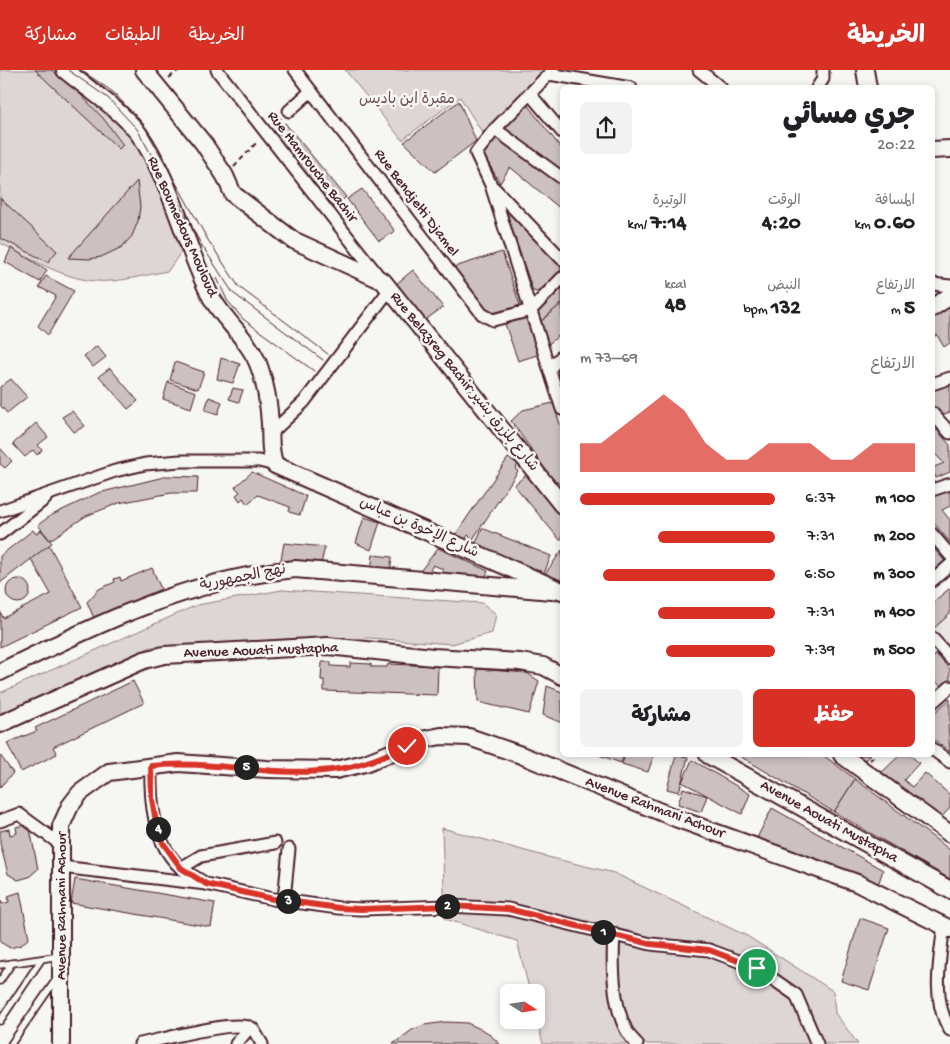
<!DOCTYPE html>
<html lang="ar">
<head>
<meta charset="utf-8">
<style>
	body { margin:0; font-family:"Gochi Hand","Playpen Sans Arabic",sans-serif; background:#f2f2f2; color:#202124; direction:rtl; height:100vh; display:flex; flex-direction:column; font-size:19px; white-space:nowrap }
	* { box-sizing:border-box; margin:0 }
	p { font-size:16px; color:#757577 }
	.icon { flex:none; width:28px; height:28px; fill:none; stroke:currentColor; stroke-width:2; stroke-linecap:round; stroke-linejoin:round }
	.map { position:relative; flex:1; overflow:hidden; direction:ltr }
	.side { position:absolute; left:560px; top:15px; width:375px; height:672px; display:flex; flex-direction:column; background:#fff; border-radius:8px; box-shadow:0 2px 8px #0003; direction:rtl }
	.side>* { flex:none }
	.needle { width:32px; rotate:102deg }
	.tools { position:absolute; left:500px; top:914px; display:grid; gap:10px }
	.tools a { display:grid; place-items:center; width:45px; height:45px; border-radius:8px; background:#fff; box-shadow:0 2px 8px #0003; font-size:25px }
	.pin { position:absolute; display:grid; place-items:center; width:42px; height:42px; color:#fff; margin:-21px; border:2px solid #fff; border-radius:50%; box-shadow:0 1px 5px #0007 }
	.km { position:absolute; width:25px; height:25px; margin:-12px; border-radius:50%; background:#222; color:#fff; font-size:14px; line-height:25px; text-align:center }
	.round { display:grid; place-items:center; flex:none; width:52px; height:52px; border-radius:8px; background:#f2f2f2 }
	.headline { display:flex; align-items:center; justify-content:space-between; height:85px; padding:0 20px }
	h1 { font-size:28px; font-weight:800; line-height:38px }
	.metrics { display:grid; grid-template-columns:repeat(3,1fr); gap:8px; height:85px; padding:5px 20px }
	.metrics div { display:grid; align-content:center }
	.metrics b { font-size:21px; font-weight:800 }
	.metrics small { font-size:14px; font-weight:400 }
	.metrics p { font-size:14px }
	.chart { height:140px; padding:10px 20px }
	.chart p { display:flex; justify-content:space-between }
	.chart svg { width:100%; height:90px; margin-top:5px; fill:#d93025; opacity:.7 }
	.button { display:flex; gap:10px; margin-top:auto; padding:10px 20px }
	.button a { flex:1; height:58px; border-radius:8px; background:#d93025; color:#fff; font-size:20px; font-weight:800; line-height:58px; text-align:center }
	.button a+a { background:#f2f2f2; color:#202124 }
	ul { padding:0 20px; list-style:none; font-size:16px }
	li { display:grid; grid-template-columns:80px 60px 1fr; align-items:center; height:38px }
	li i { height:12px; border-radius:6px; background:#d93025 }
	header { display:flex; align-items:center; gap:30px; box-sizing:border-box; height:70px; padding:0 25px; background:#d93025; color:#fff }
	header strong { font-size:24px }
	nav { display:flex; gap:28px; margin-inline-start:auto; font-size:18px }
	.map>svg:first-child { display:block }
	.built { fill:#e9e6e3 }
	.green { fill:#ddd6d5; stroke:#947a80 }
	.building { fill:#ccc1c0; stroke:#4a1f2b }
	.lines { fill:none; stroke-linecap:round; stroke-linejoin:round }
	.lane-casing { stroke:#4a1f2b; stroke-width:9 }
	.street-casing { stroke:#4a1f2b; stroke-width:15 }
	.secondary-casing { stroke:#4a1f2b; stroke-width:20 }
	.path { stroke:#4a1f2b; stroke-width:2; stroke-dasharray:5 4; stroke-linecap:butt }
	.lane { stroke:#f6f6f2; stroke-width:5.5 }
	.street { stroke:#f6f6f2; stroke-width:11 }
	.secondary { stroke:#f6f6f2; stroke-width:16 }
	.tram { stroke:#4a1f2b; stroke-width:1 }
	.route-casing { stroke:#fff; stroke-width:10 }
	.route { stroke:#d93025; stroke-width:6 }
	.labels { text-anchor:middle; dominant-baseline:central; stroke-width:5; stroke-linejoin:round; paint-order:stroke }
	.park-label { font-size:15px; fill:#6f4d56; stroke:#f6f6f2 }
	.street-label { font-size:15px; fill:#4a1f2b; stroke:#f6f6f2 }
</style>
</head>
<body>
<header>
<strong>الخريطة</strong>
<nav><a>الخريطة</a><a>الطبقات</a><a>مشاركة</a></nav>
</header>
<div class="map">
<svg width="950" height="974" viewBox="0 0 950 974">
	<rect width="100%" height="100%" fill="#f6f6f2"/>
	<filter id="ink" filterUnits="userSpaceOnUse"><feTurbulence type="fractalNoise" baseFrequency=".02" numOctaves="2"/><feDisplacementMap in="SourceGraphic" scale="10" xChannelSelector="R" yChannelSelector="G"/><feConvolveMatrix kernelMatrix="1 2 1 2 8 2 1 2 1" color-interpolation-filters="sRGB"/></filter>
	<g filter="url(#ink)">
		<path class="built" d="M950 518V577L933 558V533Z"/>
		<g class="green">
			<path d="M0 0H61L134 65 173 146 185 176 168 201C144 205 119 213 95 211 61 208 30 188 0 173Z"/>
			<path d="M345 0H551L485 67 460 27 402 70Z"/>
			<path d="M282 520 482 533 496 544 492 563 452 574 370 568 151 577 0 646V623L197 535Z"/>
			<path d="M442 758 544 786 614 803 747 866 833 921 835 943 858 974H543L536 947V922H530L517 871 445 849Z"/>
		</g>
		<g class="building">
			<path d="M35 0H52L76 20 103 48 123 75 119 79Z"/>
			<path d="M459 31 476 71 435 102 404 72Z"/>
			<path d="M525 32 562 79V103L499 59Z"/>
			<path d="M285 53 346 127 333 138 272 63Z"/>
			<path d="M496 66 562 116V140L510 97 500 113 483 84Z"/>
			<path d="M137 111 140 137 138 151 132 166 122 177 101 187 89 189 68 188Z"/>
			<path d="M362 119 395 161 379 171 347 129Z"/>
			<path d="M0 128 57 181 48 192 0 168Z"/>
			<path d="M511 142 560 195 561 203 537 222 533 221 508 147Z"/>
			<path d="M11 178 47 200 40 212 5 192Z"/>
			<path d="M502 182 520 235 494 244 485 241 451 198Z"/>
			<path d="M413 200 443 237 424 251 395 215Z"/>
			<path d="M46 206 74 221 48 265 38 256 56 226 39 217Z"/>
			<path d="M562 216V233L538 254 534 240Z"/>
			<path d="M562 233V263L546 276 538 254Z"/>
			<path d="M950 237V273L944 277 937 265 932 268V249Z"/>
			<path d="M527 246 540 284 518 291 505 254Z"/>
			<path d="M97 276 106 287 93 297 84 286Z"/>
			<path d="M221 288 240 294 233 313 217 309Z"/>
			<path d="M175 292 204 302 198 319 170 310Z"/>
			<path d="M110 298 138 331 128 339 99 306Z"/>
			<path d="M11 309 27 327 7 343 0 335V317Z"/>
			<path d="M168 312 196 322 191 338 163 329Z"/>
			<path d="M950 313V342L942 345 932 336V319Z"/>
			<path d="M233 318 243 320 239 332 229 329Z"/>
			<path d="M209 327 222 332 218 344 205 340Z"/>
			<path d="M553 333 562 360V416L551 407 511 351 523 340Z"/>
			<path d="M72 341 85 356 74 362 62 347Z"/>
			<path d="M36 353 48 367 38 375 42 380 37 385 33 380 25 387 13 374Z"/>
			<path d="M937 360 950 375V402L936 408 932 398 944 393 932 381V362Z"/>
			<path d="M0 378 12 391 5 398 0 394Z"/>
			<path d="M508 388 518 394 515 399 518 401 473 469 468 465 462 474 453 468Z"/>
			<path d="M531 401 562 438V468L560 470 514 415Z"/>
			<path d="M252 402 306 426 300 445 289 442 290 437 258 425 247 434 243 428 240 431 236 425 240 422 235 417Z"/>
			<path d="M168 406 198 407 197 423H171L119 433 86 446 50 470 38 455 50 446 98 423Z"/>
			<path d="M950 419V436L942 440 950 450V472L932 451V426Z"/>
			<path d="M364 447 380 452 371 480 356 473Z"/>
			<path d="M482 458 551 486 543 506 474 478Z"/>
			<path d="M33 460 36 464 41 460 52 473 0 513V486Z"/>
			<path d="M284 473 325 477 320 498 280 495Z"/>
			<path d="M49 475 82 537 0 577V541L3 548 51 524 31 489Z"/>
			<path d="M932 477 946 492 932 504Z"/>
			<path d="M438 478 488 501 484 512 442 506 443 499 433 495 426 507 418 504Z"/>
			<path d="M562 480V512L561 515 543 507Z"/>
			<path d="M373 485 392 487 390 503 371 501Z"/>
			<path d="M152 498 161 519 94 548 87 532 99 519 115 512 114 509 120 507 121 511Z"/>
			<circle cx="18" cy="521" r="12"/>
			<path d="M950 518V544L933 559 932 533Z"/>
			<path d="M936 584 950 599V612L943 619 932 607V585L934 587Z"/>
			<path d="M322 592H331V596L350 597V593L371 594V597H387L388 594 438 596 437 625 324 621V610H321Z"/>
			<path d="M477 599 527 603 539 611 529 644 478 632Z"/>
			<path d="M133 611 144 633 53 677 57 684 21 702 7 673 37 661 35 658Z"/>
			<path d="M547 616 562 622V653L543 645Z"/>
			<path d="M950 629V654L948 655 950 682 932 668V645Z"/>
			<path d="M0 685 13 703 0 717Z"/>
			<path d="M599 685H624L621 693Z"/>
			<path d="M625 685H654L648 702 622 694Z"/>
			<path d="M676 685 688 687 679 722 667 719Z"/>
			<path d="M738 685H823L855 709 834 742Z"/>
			<path d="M853 685H870L863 692Z"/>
			<path d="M900 685H910L919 693 904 710 912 717 925 703 950 725V738L938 751 878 706Z"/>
			<path d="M692 690 750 724 742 744 682 712Z"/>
			<path d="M855 709 950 780V809L834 742Z"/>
			<path d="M683 718 707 726 701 742 678 734Z"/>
			<path d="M772 738 883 800 878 815 756 770Z"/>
			<path d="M29 754 38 799 29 807 18 810 8 804 0 773V761L9 759 10 765 17 763 16 757Z"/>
			<path d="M75 809 215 833 211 857 71 833Z"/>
			<path d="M20 822 29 868 21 875 10 878 0 872V828L2 834 9 832 8 826Z"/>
			<path d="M860 848 889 858 869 920 841 911Z"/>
			<path d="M446 952 467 953 487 962 500 974H393L412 960 424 955Z"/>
		</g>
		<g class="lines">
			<defs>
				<g id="lane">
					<path d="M0 895 60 886"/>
					<path d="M0 911 12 893"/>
					<path d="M0 951 41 890"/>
					<path d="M11 974 57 908"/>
				</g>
				<g id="street">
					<path d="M217 0 380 208"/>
					<path d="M295 0 482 244 493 250 531 240 562 208"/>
					<path d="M553 0 495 59 476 83 491 115 562 339"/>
					<path d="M699 0 721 18"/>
					<path d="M549 4 631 18"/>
					<path d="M817 18 823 9V0"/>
					<path d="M530 24 562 62"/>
					<path d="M289 41 311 21"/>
					<path d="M495 59 562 108"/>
					<path d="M494 118 562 189"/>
					<path d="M932 214 950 216"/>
					<path d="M550 298 562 286"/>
					<path d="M932 314 950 308"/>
					<path d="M932 343 950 363"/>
					<path d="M270 364 304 332 390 219"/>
					<path d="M932 420 950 414"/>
					<path d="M0 441 115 401 145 394 180 391H259L275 395"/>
					<path d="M0 464 45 429"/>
					<path d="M932 464 950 485"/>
					<path d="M932 511 950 495"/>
					<path d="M932 568 950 588"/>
					<path d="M932 633 950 617"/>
					<path d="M932 679 950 692"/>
					<path d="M151 696C150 731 153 772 180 797 187 803 195 807 203 812"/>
					<path d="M0 751 19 744 60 774"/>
					<path d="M61 797 206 814 273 829 339 838 361 839 449 836 508 839 651 874 709 880 757 898 796 925 817 974"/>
					<path d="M181 798 201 786 275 773"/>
					<path d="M284 830 289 779"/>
					<path d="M944 855C940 889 931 930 950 960"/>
					<path d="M614 864C612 895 612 952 637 974"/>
					<path d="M140 974C161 970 238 948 253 959L262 974"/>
					<path d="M236 974 250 957"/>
				</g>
				<g id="secondary">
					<path d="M65 0C89 20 120 39 139 64 171 109 185 177 211 227 225 252 251 271 260 299 266 316 269 336 270 354 271 369 269 381 275 395L562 521"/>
					<path d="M144 0 204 74 225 106 233 124 293 170 383 211 562 435"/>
					<path d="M865 0 868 18"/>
					<path d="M932 80 950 79"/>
					<path d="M932 238 950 226"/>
					<path d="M0 602C94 555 189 509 295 499L552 521"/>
					<path d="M0 654 144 590 164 585 328 576 433 587 520 592 543 596 562 606"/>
					<path d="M708 685 950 820"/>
					<path d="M842 685 950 764"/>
					<path d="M61 974V756L70 736 80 723 109 702 178 693 267 699 336 700 365 693 426 669 441 666 469 667 521 685 678 749 857 813 950 859"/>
				</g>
			</defs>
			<use href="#lane" class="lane-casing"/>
			<use href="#street" class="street-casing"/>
			<use href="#secondary" class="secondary-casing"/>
			<g class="path">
				<path d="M169 8 179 0"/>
				<path d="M274 56 281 48"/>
				<path d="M234 97 258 71"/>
				<path d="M870 690 876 685"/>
			</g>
			<use href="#lane" class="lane"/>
			<use href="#street" class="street"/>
			<use href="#secondary" class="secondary"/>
			<g class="tram">
				<path d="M68 0 108 28 137 59 201 174 233 223 323 290"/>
				<path d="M81 0 113 22 143 54 208 170 239 217 328 284"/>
				<path d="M217 208 227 230 243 249 314 301"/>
			</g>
		</g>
	</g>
	<g class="lines" filter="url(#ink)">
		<defs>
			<path id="route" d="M407 676C385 685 363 696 338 699 278 709 213 689 151 696L152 729 157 758 163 773 181 798 206 814 273 829 339 838 361 839 449 836 508 839 651 874 709 880 757 898"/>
		</defs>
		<use href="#route" class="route-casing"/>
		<use href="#route" class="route"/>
	</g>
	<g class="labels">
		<g class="park-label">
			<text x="407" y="30">مقبرة ابن باديس</text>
		</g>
		<g class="street-label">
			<text transform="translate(312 97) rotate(52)">Rue Hamrouche Bachir</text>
			<text transform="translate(416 133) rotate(53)">Rue Bendjelti Djamel</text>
			<text transform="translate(182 157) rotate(66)">Rue Boumedous Mouloud</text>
			<text transform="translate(464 312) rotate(51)">Rue Belazreg Bachir;شارع بلزرق بشير</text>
			<text transform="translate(419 458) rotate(24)">شارع الإخوة بن عباس</text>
			<text transform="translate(243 508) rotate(-11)">نهج الجمهورية</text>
			<text transform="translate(261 581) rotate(-2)">Avenue Aouati Mustapha</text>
			<text transform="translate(655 738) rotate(21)">Avenue Rahmani Achour</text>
			<text transform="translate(829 752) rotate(29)">Avenue Aouati Mustapha</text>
			<text transform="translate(62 836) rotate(-90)">Avenue Rahmani Achour</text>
		</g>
	</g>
</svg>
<div class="tools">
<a><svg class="needle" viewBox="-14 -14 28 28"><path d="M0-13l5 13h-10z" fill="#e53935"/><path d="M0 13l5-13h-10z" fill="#757577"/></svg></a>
</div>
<div class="pin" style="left:757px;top:898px;background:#1e9e55"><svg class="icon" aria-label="arrive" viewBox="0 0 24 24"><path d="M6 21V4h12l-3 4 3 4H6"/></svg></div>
<div class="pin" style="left:407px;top:676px;background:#d93025"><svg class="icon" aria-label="check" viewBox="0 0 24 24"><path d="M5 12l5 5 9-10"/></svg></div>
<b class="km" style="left:603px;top:862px">1</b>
<b class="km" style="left:447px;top:836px">2</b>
<b class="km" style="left:288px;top:831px">3</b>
<b class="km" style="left:158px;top:759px">4</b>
<b class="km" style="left:246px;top:697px">5</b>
<section class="side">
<div class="headline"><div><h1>جري مسائي</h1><p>20:22</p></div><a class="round"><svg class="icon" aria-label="share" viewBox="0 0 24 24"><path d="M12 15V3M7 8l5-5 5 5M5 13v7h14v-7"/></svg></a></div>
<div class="metrics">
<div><p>المسافة</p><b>0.60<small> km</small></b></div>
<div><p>الوقت</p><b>4:20</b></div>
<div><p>الوتيرة</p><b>7:14<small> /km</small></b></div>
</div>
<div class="metrics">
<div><p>الارتفاع</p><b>5<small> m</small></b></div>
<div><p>النبض</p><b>132<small> bpm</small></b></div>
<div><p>kcal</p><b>48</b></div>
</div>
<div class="chart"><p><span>الارتفاع</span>69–73 m</p>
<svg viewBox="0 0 160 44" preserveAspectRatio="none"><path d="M0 44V30L10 30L20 22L30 14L40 6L50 14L60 30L70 38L80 38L90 30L100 30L110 30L120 38L130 38L140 30L150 30L160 30V44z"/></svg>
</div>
<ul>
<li><b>100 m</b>6:37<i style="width:100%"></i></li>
<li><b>200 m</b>7:31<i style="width:60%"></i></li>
<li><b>300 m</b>6:50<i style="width:88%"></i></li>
<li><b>400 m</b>7:31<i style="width:60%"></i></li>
<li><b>500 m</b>7:39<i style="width:56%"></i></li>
</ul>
<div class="button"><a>حفظ</a><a>مشاركة</a></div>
</section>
</div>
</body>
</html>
